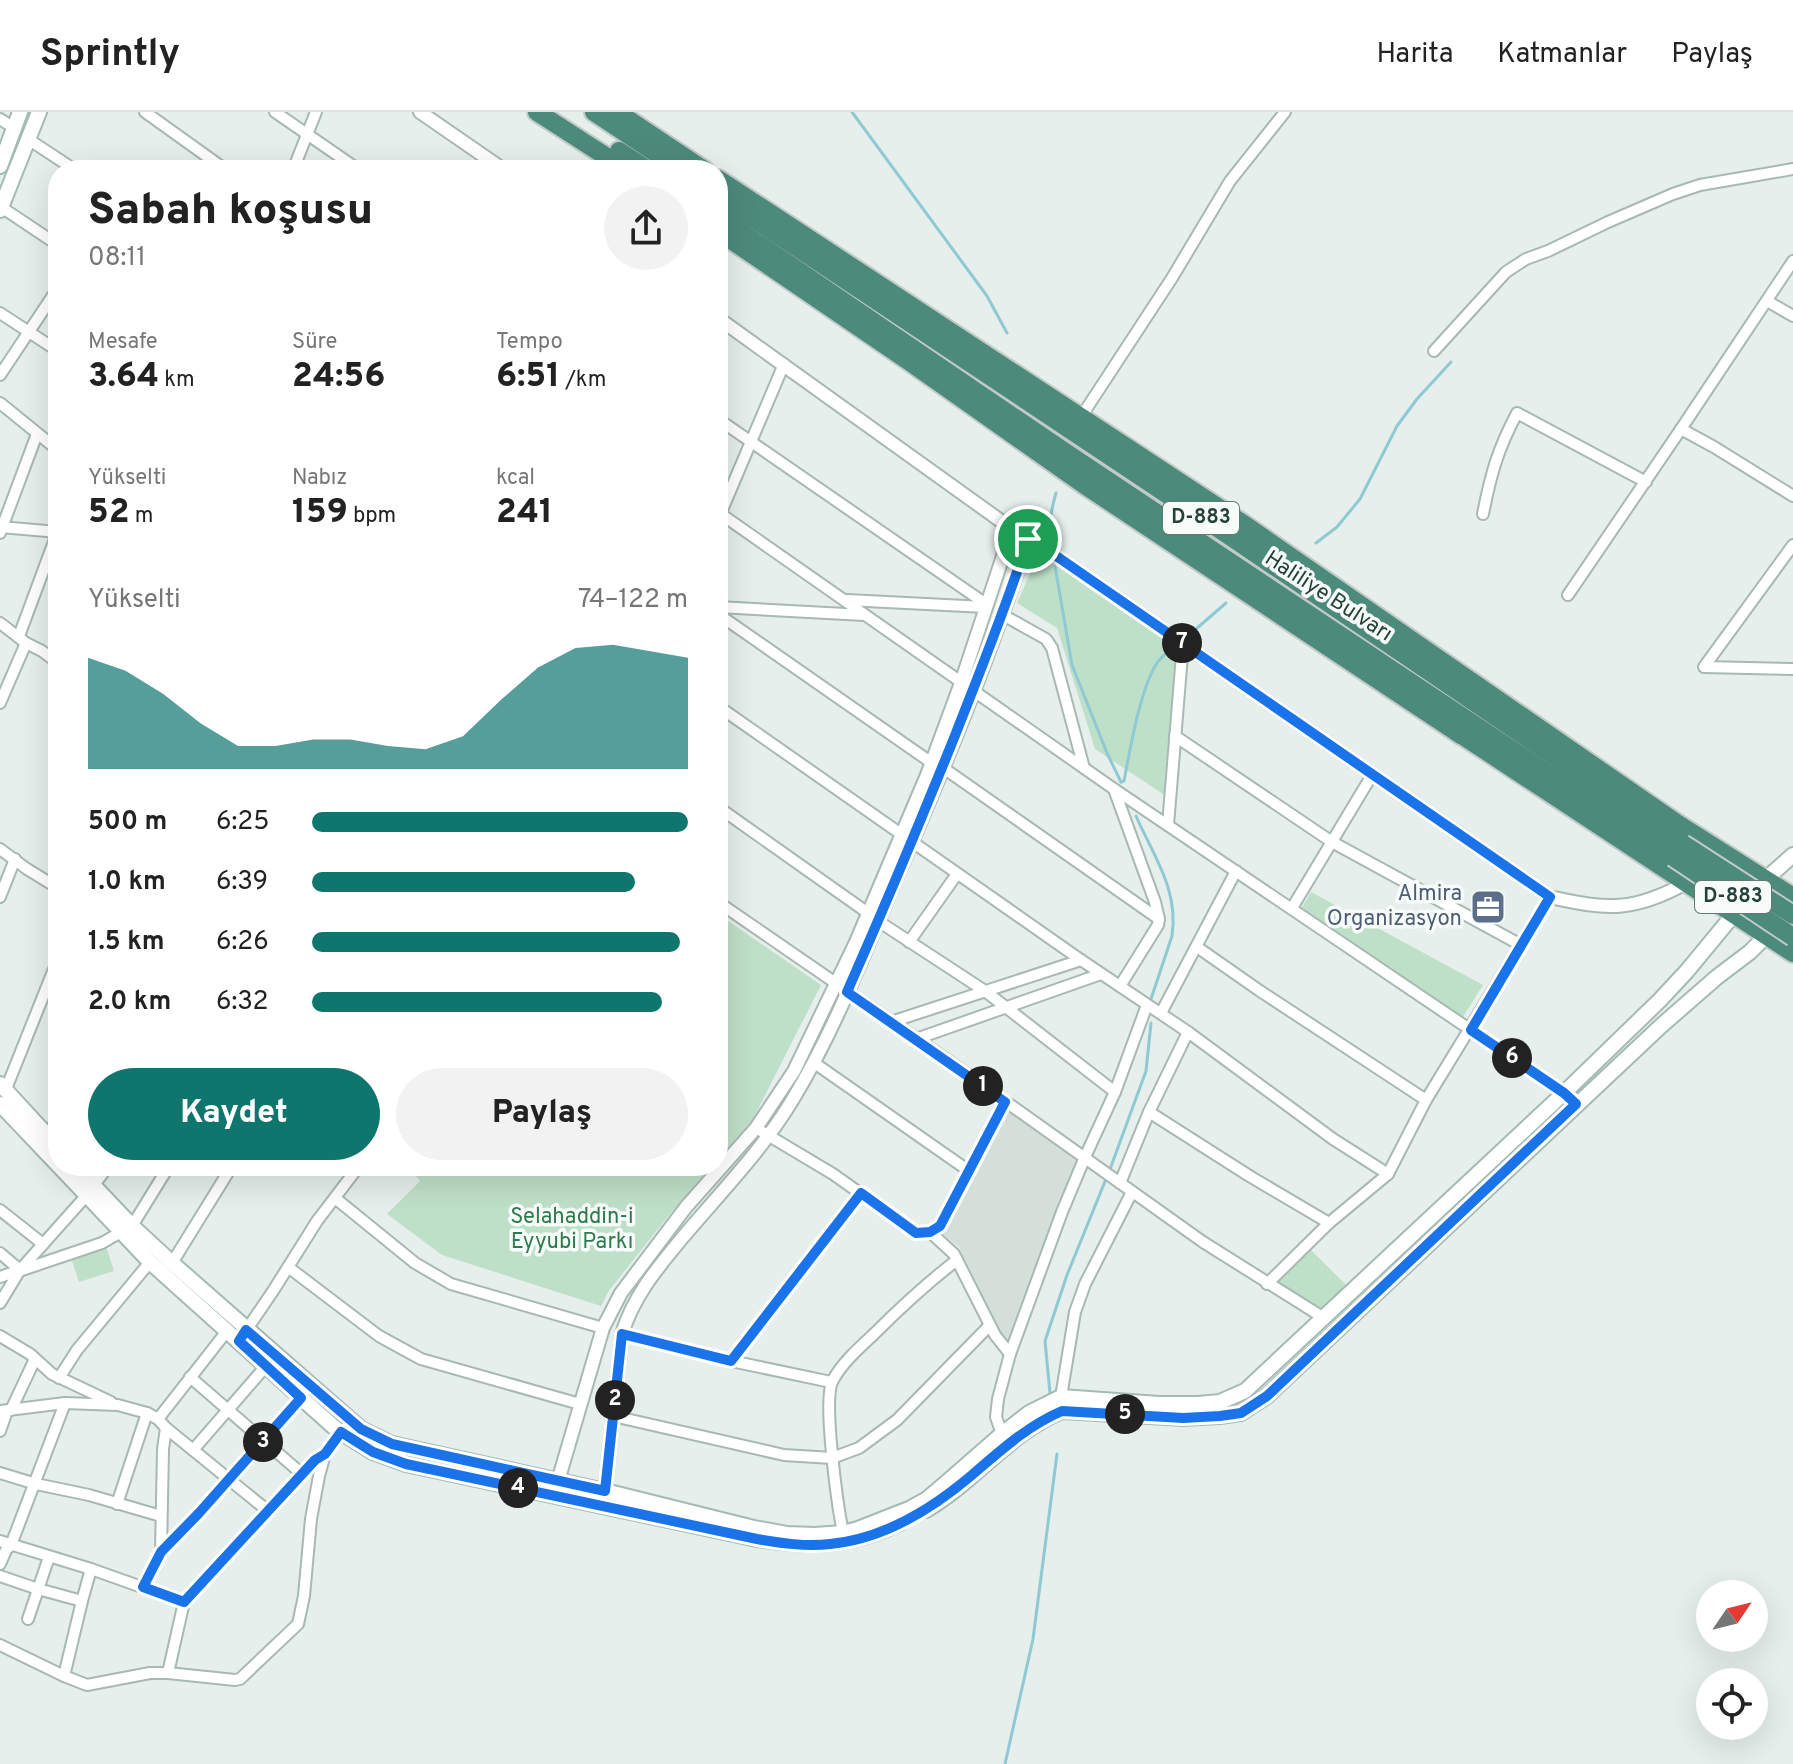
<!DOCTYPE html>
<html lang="tr">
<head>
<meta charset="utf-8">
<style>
	body { margin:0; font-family:Overpass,sans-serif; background:#f2f2f2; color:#222; height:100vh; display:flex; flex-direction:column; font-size:30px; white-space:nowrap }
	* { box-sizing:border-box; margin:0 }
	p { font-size:26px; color:#767676 }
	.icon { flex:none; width:44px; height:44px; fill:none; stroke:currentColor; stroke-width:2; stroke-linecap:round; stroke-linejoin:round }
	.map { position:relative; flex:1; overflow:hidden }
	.panel { position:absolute; left:48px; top:48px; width:680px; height:1016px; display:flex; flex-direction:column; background:#fff; border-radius:32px; box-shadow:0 8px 32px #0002 }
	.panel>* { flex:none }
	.needle { width:52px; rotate:55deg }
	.fabs { position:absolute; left:1696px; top:1468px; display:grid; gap:16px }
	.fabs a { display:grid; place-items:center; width:72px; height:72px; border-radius:50%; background:#fff; box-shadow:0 8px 32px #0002; font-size:40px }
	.pin { position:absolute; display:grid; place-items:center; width:68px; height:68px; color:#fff; margin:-34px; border:4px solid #fff; border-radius:50%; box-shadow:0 2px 8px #0007 }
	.km { position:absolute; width:40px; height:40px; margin:-20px; border-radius:50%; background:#222; color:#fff; font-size:22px; line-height:40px; text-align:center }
	.round { display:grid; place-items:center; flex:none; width:84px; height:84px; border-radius:42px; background:#f2f2f2 }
	.headline { display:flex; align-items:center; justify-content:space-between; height:136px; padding:0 40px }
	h1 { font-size:44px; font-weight:800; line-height:60px }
	.stats { display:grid; grid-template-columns:repeat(3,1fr); gap:12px; height:136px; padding:8px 40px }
	.stats div { display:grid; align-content:center }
	.stats b { font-size:34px; font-weight:800 }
	.stats small { font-size:22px; font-weight:400 }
	.stats p { font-size:22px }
	.chart { height:224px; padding:16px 40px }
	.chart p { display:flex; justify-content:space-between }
	.chart svg { width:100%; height:144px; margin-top:8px; fill:#0f766e; opacity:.7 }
	.button { display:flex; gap:16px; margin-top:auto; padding:16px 40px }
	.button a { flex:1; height:92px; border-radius:48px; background:#0f766e; color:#fff; font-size:32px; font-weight:800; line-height:92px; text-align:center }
	.button a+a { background:#f2f2f2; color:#222 }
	ul { padding:0 40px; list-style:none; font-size:26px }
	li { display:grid; grid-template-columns:128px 96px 1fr; align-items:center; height:60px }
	li i { height:20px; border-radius:10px; background:#0f766e }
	header { display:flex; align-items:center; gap:48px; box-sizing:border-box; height:112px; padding:0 40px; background:#fff; border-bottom:2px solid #e0e0e0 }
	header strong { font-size:38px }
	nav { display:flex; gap:44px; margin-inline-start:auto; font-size:28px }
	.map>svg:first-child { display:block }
	.built { fill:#d4dfda }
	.green { fill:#bfe0c8 }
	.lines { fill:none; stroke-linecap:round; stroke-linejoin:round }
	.stream { stroke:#8ec9d4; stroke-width:3 }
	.minor-casing { stroke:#a8b8b2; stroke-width:14 }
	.tertiary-casing { stroke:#a8b8b2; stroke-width:16 }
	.secondary-casing { stroke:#a4bbb3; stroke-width:18 }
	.trunk-casing { stroke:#c2cac8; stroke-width:22 }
	.minor { stroke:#fff; stroke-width:10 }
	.tertiary { stroke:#fff; stroke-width:12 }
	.secondary { stroke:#fff; stroke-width:14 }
	.trunk { stroke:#4c8a7c; stroke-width:18 }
	.trunk-bridge-casing { stroke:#c2cac8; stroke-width:22; stroke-linecap:butt }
	.trunk-bridge { stroke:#4c8a7c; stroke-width:18 }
	.route-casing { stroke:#fff; stroke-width:16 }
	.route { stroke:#1a73e8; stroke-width:10 }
	.labels { text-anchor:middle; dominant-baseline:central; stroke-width:7; stroke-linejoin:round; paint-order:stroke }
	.shield { fill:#f7fbf9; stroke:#637a73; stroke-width:2 }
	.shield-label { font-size:20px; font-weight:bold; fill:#24423a }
	.street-label { font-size:22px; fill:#24423a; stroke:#f7fbf9 }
	.service-label { font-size:22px; fill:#4e5e75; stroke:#f7fbf9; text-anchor:end }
	.park-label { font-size:22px; fill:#2d7a4b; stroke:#f7fbf9 }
</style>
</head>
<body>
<header>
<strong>Sprintly</strong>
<nav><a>Harita</a><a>Katmanlar</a><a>Paylaş</a></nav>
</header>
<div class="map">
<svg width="1793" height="1652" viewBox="0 0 1793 1652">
	<rect width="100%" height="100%" fill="#e6efeb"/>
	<path class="built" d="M1009 994 1079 1042 1038 1147 1009 1229 997 1216 959 1135 942 1121 967 1069 976 1064 985 1046 984 1036 1003 997Z"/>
	<g class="green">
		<path d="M1042 434 1178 531 1166 684 1095 637 1057 516 1017 491Z"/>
		<path d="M1311 780 1483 873 1461 908 1301 797Z"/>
		<path d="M718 802 821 873 753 1007 718 1048Z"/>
		<path d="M407 1054H712L669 1103 608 1180 601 1194 442 1143 387 1102 420 1069Z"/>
		<path d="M106 1134 114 1159 79 1170 71 1146Z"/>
		<path d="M1311 1138 1348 1175 1323 1199 1278 1169Z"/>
	</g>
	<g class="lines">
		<g class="stream">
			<path d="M852 0 987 184 1007 221"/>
			<path d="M1051 429C1049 411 1051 398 1056 381"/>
			<path d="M1316 431 1337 415 1360 387 1397 314 1417 287 1451 250"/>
			<path d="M1055 454 1072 553 1107 641 1121 670"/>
			<path d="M1189 523 1226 491"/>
			<path d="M1121 670 1124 669C1130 638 1140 577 1157 551 1162 544 1169 539 1175 533"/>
			<path d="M1136 704C1154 745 1179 778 1172 824L1151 887"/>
			<path d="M1109 1060 1146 959 1151 911"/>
			<path d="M1050 1281 1045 1229 1067 1163 1106 1067"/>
			<path d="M1005 1652 1033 1527 1057 1342"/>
		</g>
		<defs>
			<g id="minor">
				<path d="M145 0 226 58"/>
				<path d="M275 0 359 58"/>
				<path d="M0 7 14 16"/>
				<path d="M28 27 75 58"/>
				<path d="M293 58 316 0"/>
				<path d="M1 95 58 133"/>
				<path d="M1767 189 1793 204"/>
				<path d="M0 201 58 239"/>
				<path d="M1434 239 1506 160 1526 147 1548 139 1608 110 1673 82 1700 73 1793 57"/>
				<path d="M0 263 58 176"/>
				<path d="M0 291 58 338"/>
				<path d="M1081 305 1172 166 1230 69 1285 0"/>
				<path d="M718 307 986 492"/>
				<path d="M1681 317 1793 149"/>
				<path d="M718 400 1114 677 1564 981 1576 992"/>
				<path d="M1483 402C1491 361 1498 337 1517 301L1646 370"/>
				<path d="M719 405 784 252"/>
				<path d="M0 415 58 420"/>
				<path d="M0 421 37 322"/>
				<path d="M1793 433 1704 555 1793 557"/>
				<path d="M1568 483 1681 317 1714 335 1793 384"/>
				<path d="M847 488 985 495"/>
				<path d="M718 495 864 503"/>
				<path d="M718 502 932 651 942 655 1159 807"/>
				<path d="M1003 503 1046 527 1052 536 1084 656"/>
				<path d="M0 511 26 531 42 539 58 551"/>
				<path d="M19 524 58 419"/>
				<path d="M0 591 26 531"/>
				<path d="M718 594 1081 848 1188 920 1333 1027 1388 1062"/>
				<path d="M1175 624 1332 730 1521 833"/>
				<path d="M1114 677 1155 790 1159 807 1158 813 1120 874"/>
				<path d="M718 695 868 801"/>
				<path d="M1168 713 1183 531"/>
				<path d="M0 737 27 757 58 776"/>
				<path d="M0 785 15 747"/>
				<path d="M718 790 943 945 1203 1130 1324 1206"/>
				<path d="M1292 796 1372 663"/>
				<path d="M878 809 985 879 1115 980"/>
				<path d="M909 830 957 762"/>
				<path d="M1197 835 1260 879 1426 988"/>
				<path d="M1161 901 1236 759"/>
				<path d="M891 910 1081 848"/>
				<path d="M916 927 1101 862"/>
				<path d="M813 950 969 1059"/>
				<path d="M6 977 58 847"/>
				<path d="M1149 1000 1251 1065 1329 1111"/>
				<path d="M756 1016 833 1062 916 1121 930 1120 940 1114 1005 990"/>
				<path d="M48 1023 58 1005"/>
				<path d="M1120 1071 1149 1000 1188 920"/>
				<path d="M335 1086 415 1151 451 1172 603 1216"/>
				<path d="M0 1098 43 1132"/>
				<path d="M132 1114 169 1054"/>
				<path d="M930 1120 954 1142 995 1223 1010 1242"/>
				<path d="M0 1141 20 1158 0 1191"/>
				<path d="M172 1151 232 1054"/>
				<path d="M288 1155 379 1224 421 1247 580 1292"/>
				<path d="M22 1158 102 1131 121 1120"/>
				<path d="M0 1165 20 1158 86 1084 108 1054"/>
				<path d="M1267 1172 1329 1111 1388 1062 1426 988 1550 785"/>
				<path d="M245 1220 273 1179 317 1109 359 1054"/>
				<path d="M622 1222 731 1249 831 1270"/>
				<path d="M0 1224 30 1242 52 1262 111 1290"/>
				<path d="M731 1249 861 1081"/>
				<path d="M190 1265 302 1362"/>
				<path d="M59 1266 77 1238 150 1150"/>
				<path d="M1061 1285 1075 1200 1085 1172 1132 1080"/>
				<path d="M11 1298 35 1247"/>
				<path d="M0 1299 65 1291 118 1293 147 1301 158 1307 166 1316 268 1399"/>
				<path d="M613 1304 784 1343 832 1346 859 1336 897 1308 990 1213"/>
				<path d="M158 1307 227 1219"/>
				<path d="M0 1319 7 1299"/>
				<path d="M1002 1322 996 1305 998 1287 1010 1242 1062 1100 1085 1045 1115 980 1147 893"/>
				<path d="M193 1338 266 1254"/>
				<path d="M0 1361 36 1372 89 1383 161 1404"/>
				<path d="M117 1392 147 1301"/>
				<path d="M843 1421C838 1396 822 1286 833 1268 842 1251 860 1235 874 1222 901 1195 927 1171 957 1148"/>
				<path d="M0 1429 91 1457 184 1490 315 1348 325 1342"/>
				<path d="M161 1440 163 1337 166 1316"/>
				<path d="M0 1452 6 1438 11 1433 65 1291"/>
				<path d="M0 1464 38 1477 82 1489"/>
				<path d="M143 1475 161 1440 199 1401 301 1286"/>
				<path d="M28 1507 49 1445"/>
				<path d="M0 1533 64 1564 87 1573 150 1561H168L235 1568 240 1567 298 1512 304 1484 311 1407 319 1364 325 1342 341 1320"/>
				<path d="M168 1561 184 1490"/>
				<path d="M64 1564 82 1489 91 1457"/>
			</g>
			<g id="tertiary">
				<path d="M420 0 504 58"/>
				<path d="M718 206 1012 417 1049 439 1550 785C1608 798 1633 800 1686 771"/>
				<path d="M558 1369 603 1216 621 1181 686 1095 756 1016 794 959 856 830 927 663 961 571 1012 417"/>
				<path d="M605 1379 622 1222C633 1184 659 1154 683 1125 720 1081 764 1036 793 987 835 918 864 841 896 767 944 656 991 543 1028 427"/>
			</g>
			<g id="secondary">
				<path d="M0 54 20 0"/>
				<path d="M0 98 39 0"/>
				<path d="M1758 774 1793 743"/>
				<path d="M0 972 58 1035"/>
				<path d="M0 992 58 1053"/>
				<path d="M59 1054 150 1150 336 1317 373 1340 406 1352 757 1427C810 1435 851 1435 900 1411"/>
				<path d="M75 1054 132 1114 172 1151 361 1317 392 1332 605 1379 754 1416 787 1422 815 1423 843 1421 858 1417 909 1397 927 1387 947 1370 1002 1322 1029 1301 1061 1285 1159 1292H1198L1220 1290 1245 1279 1564 981 1660 888 1687 859 1739 796"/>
				<path d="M926 1398C975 1369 1009 1321 1062 1299L1183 1306 1220 1304 1241 1301 1267 1284 1662 913 1717 865 1750 840 1772 818"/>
			</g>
			<g id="trunk">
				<path d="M537 0 627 58"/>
				<path d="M594 0 681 58"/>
				<path d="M617 0 704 58"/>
				<path d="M619 39 648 58"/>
				<path d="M718 67 1242 411 1675 710 1793 785"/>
				<path d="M718 83 1231 425 1683 732"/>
				<path d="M718 104 1065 340 1673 745"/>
				<path d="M718 119 910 250 1083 372 1461 623"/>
				<path d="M1454 618 1793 841"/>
			</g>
		</defs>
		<use href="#minor" class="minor-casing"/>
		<use href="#tertiary" class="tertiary-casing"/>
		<use href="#secondary" class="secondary-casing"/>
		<use href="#trunk" class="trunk-casing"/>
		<use href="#minor" class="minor"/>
		<use href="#tertiary" class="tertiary"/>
		<use href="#secondary" class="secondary"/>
		<use href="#trunk" class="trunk"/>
		<defs>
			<g id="trunk-bridge">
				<path d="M1683 732 1793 803"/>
				<path d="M1673 745 1793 825"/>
			</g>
		</defs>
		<use href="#trunk-bridge" class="trunk-bridge-casing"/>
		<use href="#trunk-bridge" class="trunk-bridge"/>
	</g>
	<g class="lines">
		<defs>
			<path id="route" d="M1028 427 1049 439 1550 785 1471 918 1564 981 1576 992 1267 1284 1241 1301 1220 1304 1183 1306 1062 1299C1027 1314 1000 1339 972 1363 932 1397 884 1427 830 1432 806 1435 781 1431 757 1427L406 1352 373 1340 341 1320 325 1342 315 1348 184 1490 143 1475 161 1440 199 1401 301 1286 239 1229 246 1218 361 1317 392 1332 605 1379 622 1222 731 1249 861 1081 916 1121 930 1120 940 1114 1005 990 847 880C885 794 921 708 956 621 981 557 1007 493 1028 427Z"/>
		</defs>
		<use href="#route" class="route-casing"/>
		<use href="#route" class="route"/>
	</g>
	<defs>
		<symbol id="office-square" viewBox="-11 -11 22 22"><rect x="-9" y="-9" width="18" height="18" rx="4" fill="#5c6f8a" stroke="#f7fbf9"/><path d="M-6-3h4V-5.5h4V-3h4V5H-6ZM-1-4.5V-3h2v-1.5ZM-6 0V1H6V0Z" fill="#fff"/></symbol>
	</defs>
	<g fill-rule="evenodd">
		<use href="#office-square" x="1468" y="775" width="40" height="40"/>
	</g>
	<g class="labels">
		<g class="shield">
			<rect x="1163" y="390" width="76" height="32" rx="6"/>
			<rect x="1695" y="769" width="76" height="32" rx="6"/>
		</g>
		<g class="shield-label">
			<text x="1201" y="406">D-883</text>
			<text x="1733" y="785">D-883</text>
		</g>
		<g class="street-label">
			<text transform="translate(1328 485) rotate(33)">Haliliye Bulvarı</text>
		</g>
		<g class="service-label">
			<text x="1462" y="782">Almira<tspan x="1462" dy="25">Organizasyon</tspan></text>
		</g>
		<g class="park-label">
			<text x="572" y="1105">Selahaddin-i<tspan x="572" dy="25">Eyyubi Parkı</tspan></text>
		</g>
	</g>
</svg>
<div class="fabs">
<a><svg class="needle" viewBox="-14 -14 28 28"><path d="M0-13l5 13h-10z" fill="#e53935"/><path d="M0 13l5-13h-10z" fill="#767676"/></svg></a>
<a><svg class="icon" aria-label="locate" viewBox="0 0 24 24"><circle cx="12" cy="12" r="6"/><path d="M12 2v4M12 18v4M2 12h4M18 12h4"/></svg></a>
</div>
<div class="pin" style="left:1028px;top:427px;background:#1e9e55"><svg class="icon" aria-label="arrive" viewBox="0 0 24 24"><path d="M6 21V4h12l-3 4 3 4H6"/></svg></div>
<b class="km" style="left:983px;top:974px">1</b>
<b class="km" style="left:615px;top:1288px">2</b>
<b class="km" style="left:263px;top:1330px">3</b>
<b class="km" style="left:518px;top:1376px">4</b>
<b class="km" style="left:1125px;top:1302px">5</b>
<b class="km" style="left:1512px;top:946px">6</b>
<b class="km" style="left:1182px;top:531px">7</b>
<section class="panel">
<div class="headline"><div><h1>Sabah koşusu</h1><p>08:11</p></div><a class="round"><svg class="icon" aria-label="share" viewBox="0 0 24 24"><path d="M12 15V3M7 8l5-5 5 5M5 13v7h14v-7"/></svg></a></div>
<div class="stats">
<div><p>Mesafe</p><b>3.64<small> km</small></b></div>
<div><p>Süre</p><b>24:56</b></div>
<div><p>Tempo</p><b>6:51<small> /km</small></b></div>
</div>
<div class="stats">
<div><p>Yükselti</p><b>52<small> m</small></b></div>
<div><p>Nabız</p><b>159<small> bpm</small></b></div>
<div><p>kcal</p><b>241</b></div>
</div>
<div class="chart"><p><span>Yükselti</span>74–122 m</p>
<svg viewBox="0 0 160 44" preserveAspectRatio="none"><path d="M0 44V10L10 14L20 21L30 30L40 37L50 37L60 35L70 35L80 37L90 38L100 34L110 23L120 13L130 7L140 6L150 8L160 10V44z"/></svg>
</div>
<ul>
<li><b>500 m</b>6:25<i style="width:100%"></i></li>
<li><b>1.0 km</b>6:39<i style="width:86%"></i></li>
<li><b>1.5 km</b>6:26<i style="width:98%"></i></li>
<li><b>2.0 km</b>6:32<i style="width:93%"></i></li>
</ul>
<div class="button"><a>Kaydet</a><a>Paylaş</a></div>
</section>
</div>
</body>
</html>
